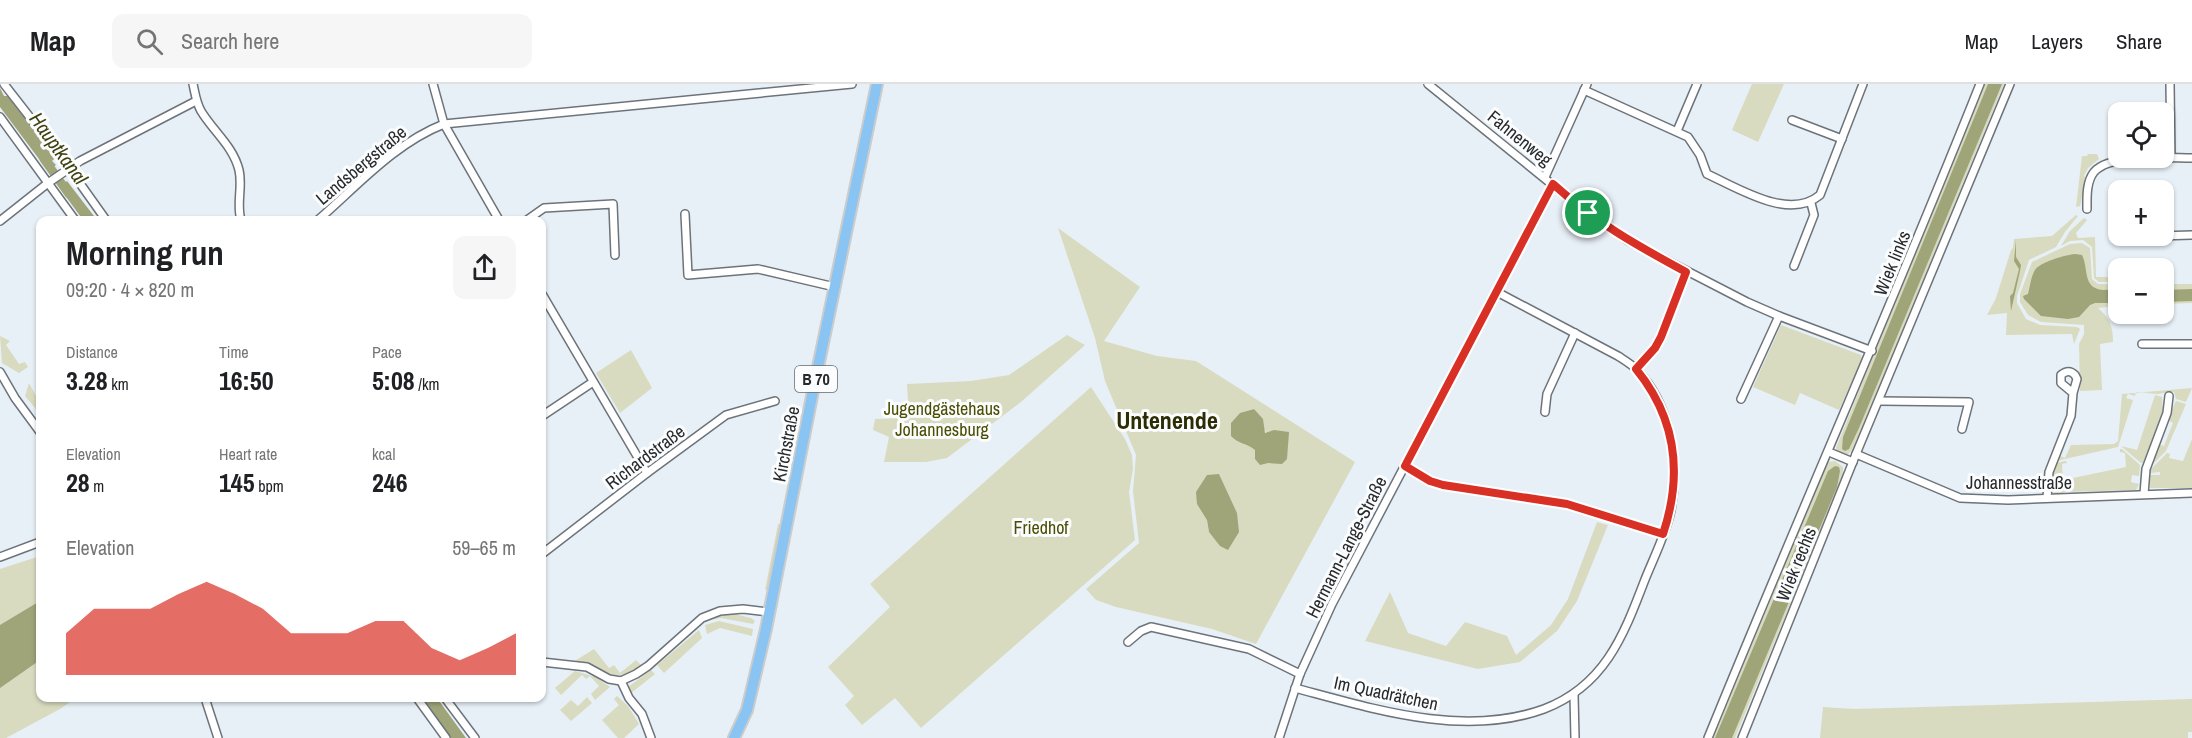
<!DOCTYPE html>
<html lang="en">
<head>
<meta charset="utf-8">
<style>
	body { margin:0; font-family:"Archivo Narrow",sans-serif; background:#f6f6f6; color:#202124; height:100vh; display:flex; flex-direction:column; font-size:22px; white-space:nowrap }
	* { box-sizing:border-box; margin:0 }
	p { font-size:20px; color:#757577 }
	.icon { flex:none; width:33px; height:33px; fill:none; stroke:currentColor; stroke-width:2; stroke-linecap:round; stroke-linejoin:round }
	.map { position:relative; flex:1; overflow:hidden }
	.drawer { position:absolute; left:36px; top:132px; width:510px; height:486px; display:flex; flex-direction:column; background:#fff; border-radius:12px; box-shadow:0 2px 4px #0004 }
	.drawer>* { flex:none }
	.buttons { position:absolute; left:2108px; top:18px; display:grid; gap:12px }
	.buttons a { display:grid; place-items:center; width:66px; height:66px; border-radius:12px; background:#fff; box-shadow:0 2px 4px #0004; font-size:30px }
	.pin { position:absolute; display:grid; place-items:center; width:51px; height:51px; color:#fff; margin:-26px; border:3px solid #fff; border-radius:50%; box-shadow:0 2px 6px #0007 }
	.round { display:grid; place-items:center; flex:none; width:63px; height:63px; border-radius:12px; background:#f6f6f6 }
	.head { display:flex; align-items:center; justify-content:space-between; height:102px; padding:0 30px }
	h1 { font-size:33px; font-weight:700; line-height:45px }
	.figures { display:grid; grid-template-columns:repeat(3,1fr); gap:9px; height:102px; padding:6px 30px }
	.figures div { display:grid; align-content:center }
	.figures b { font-size:26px; font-weight:700 }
	.figures small { font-size:16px; font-weight:400 }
	.figures p { font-size:16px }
	.chart { height:168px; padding:12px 30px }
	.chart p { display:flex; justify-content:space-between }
	.chart svg { width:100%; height:108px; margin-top:6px; fill:#d93025; opacity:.7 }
	header { display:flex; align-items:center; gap:36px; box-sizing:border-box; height:84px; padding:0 30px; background:#fff; border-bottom:2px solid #e0e0e0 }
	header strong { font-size:28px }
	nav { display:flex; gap:33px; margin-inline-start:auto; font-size:21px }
	.search { width:420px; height:54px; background:#f6f6f6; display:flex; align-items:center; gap:15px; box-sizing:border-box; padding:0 21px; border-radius:12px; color:#757577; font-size:22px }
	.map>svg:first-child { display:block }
	.green { fill:#d8dbbf; fill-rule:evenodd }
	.water { fill:#a0a479 }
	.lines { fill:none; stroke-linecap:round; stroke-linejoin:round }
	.canal { stroke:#a0a479; stroke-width:9 }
	.street-casing { stroke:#6c737a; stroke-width:10 }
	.primary-casing { stroke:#cbcccc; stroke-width:14 }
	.street { stroke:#fff; stroke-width:7 }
	.primary { stroke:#8ac4f2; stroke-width:10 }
	.route-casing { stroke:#fff; stroke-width:12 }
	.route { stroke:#d93025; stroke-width:8 }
	.labels { text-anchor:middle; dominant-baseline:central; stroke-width:6; stroke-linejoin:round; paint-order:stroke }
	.shield { fill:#fbfcfe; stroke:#67696b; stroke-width:1.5 }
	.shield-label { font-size:16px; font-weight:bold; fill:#272a2c }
	.street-label { font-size:18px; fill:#272a2c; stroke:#fbfcfe }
	.park-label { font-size:18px; fill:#4b4d00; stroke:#fbfcfe }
	.water-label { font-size:20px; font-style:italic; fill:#40420d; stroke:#fbfcfe }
	.district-label { font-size:24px; font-weight:bold; fill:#2c2d03; stroke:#fbfcfe }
</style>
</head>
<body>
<header>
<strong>Map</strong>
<div class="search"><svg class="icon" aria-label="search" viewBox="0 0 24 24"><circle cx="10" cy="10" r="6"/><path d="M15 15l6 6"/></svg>Search here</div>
<nav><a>Map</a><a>Layers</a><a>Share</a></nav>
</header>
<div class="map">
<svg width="2192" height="654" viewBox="0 0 2192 654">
	<rect width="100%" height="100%" fill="#e8f0f7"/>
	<g class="green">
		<path d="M1752 0H1784L1758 58 1732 46Z"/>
		<path d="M1983 0H2004L1854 364 1847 371 1838 368 1836 364 1838 359Z"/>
		<path d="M2088 70H2097L2099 75 2088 84 2084 92 2086 94 2080 122 2076 123 2082 72H2087Z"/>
		<path d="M2076 131 2078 132 2065 148 2056 163 2029 176 2017 212V219L2026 235 2040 241 2077 243 2080 245 2074 260 2072 250 2006 251 2007 229 1987 231 1996 214 2011 166 2013 164 2014 155 2052 152Z"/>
		<path d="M2084 134 2087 136 2076 149 2078 154 2095 153 2096 193H2118V198H2099L2094 194 2092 163 2083 156 2070 157 2061 162 2070 147Z"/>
		<path d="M1058 144 1140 203 1104 257 1157 272 1196 277 1355 378 1256 560 1212 545 1116 523 1096 516 1086 505 1139 459 1133 407 1136 371 1105 297 1095 254ZM1254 325 1282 380 1255 375 1256 367 1231 339 1241 329ZM1219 390 1237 430 1209 448 1207 436Z"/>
		<path d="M2082 159 2090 164 2092 195 2098 200H2118V222L2098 224C2110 234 2113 243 2113 258L2100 260 2102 306 2080 307 2079 260 2084 250V241L2041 238 2028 231 2020 218V210L2032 178 2070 160Z"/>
		<path d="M2163 200H2192V219L2163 220Z"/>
		<path d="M1781 241 1861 271 1862 275 1839 326 1800 309 1795 321 1753 303Z"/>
		<path d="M1067 251 1085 261 1021 318 947 374 926 378H884L889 353 873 346 875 335 905 334V317H908L907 300 971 297 1009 291Z"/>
		<path d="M0 252 10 257 6 261 19 280 25 278 28 283 19 289 2 279Z"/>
		<path d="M631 266 652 304 620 329 596 289Z"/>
		<path d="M29 299 36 312 40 314 38 315 40 319 37 322 40 330 25 312Z"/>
		<path d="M1091 303 1125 355 1132 371 1133 385 1129 408 1135 456 921 644 895 614 862 641 845 621 854 612 828 583 890 523 870 500Z"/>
		<path d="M2192 304 2186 318 2176 315 2174 308C2167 307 2164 310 2158 310 2151 310 2144 308 2136 308L2135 312 2128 310 2126 314 2133 316 2118 363 2056 377 2058 371 2065 374 2071 361 2114 360 2118 357 2122 310Z"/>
		<path d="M2155 311 2162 313 2163 327 2143 379H2141L2121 362 2137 366Z"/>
		<path d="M2176 317 2186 320 2166 367 2149 384 2157 360 2164 362 2173 339 2167 335Z"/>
		<path d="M2192 355V404H2150L2148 391H2160V388L2150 389V386L2167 369 2170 370 2169 374 2183 377Z"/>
		<path d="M2120 365H2122L2140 381 2139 392 2132 391 2131 398 2139 400 2136 406 2064 408 2060 411 2052 408 2051 395 2055 379 2066 377 2067 379 2062 380 2063 396 2126 383 2125 369 2120 368Z"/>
		<path d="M1835 377 1843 383V392L1735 654H1711L1825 382 1829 378Z"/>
		<path d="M1597 438 1608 441 1577 517 1557 547 1520 578 1478 585 1365 557 1390 508 1408 549 1446 562 1465 538 1507 552 1516 571 1551 541 1568 515Z"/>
		<path d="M778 440 781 441 767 505 765 506Z"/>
		<path d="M40 472V614H76L60 625 6 654H0V485Z"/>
		<path d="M730 529 751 534 755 537 753 540 721 534 707 536Z"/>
		<path d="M719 537 753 545 752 552 720 544 707 550 705 541Z"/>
		<path d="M699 546 702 554 664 589 657 581Z"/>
		<path d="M594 565 609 584 614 581 620 589 636 576 641 581C613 604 603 580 573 578Z"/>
		<path d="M651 586 655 590 630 610 628 603Z"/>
		<path d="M575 587 595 593 610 603 595 616 591 610 599 602 590 592 586 595 582 591 561 611 555 604Z"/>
		<path d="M617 612 628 622 639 640 624 654H618L602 636 619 621 614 615Z"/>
		<path d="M587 613 592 619 571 637 560 626 571 616 578 622Z"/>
		<path d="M2192 615V648H2188V654H1820L1823 623 1854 625Z"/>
	</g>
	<g class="water">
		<path d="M1988 0H2002L1859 344 1849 365 1845 367 1842 365 1843 353Z"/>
		<path d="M0 4 4 12H9L55 74 52 77 56 81 48 87 0 23Z"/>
		<path d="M67 97 97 136H83L59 103Z"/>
		<path d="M2016 156V173L2021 181 2020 187 2011 227 2010 212 2013 209 2019 185 2014 177Z"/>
		<path d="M2075 170 2082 171C2089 185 2082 204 2103 206 2108 206 2113 205 2118 206V219H2095L2090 221 2079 233 2068 235 2041 232 2024 215 2023 212 2028 210C2030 203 2031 192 2035 186 2040 178 2065 171 2075 170Z"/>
		<path d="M2192 205V217L2163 218V206Z"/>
		<path d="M1254 325 1263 335 1265 349 1274 346 1289 348 1287 375 1282 380 1268 379 1260 381 1255 375V366C1247 359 1238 360 1231 352V339L1240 329Z"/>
		<path d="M1835 382 1839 383 1840 387 1837 403 1732 654H1715L1828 387Z"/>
		<path d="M1219 390 1237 429 1239 448 1228 466 1220 462 1209 448 1207 436 1197 420 1196 408 1207 391Z"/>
		<path d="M40 517V576L0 604V541Z"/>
		<path d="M423 614H437L466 654H451Z"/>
	</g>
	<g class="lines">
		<path class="canal" d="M44 75 69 110"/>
		<defs>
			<g id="street">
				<path d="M4 0 64 77 106 136"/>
				<path d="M193 0C195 9 196 18 201 27 213 47 233 62 239 86 243 103 236 120 241 136"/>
				<path d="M433 0 444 40 499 136"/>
				<path d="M1428 0 1570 115 1627 156 1747 218 1779 232 1872 267"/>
				<path d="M2170 0 2171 74"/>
				<path d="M1584 6 1688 53 1700 71 1707 90C1738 104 1789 137 1820 111L1863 0"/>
				<path d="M0 33 75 136"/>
				<path d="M1792 36 1842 55"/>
				<path d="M1677 47 1697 0"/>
				<path d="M1545 93 1587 0"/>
				<path d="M2087 125C2087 114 2086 98 2094 88 2111 69 2168 74 2192 74"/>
				<path d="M685 130 688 191 758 185 835 203"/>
				<path d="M318 136C357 102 395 59 444 40L852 0"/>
				<path d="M527 136 544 124 613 120 615 171"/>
				<path d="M0 137 48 99 80 77 196 17"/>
				<path d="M2125 153 2192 151"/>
				<path d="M1794 182 1814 131 1811 119"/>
				<path d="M542 210 647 389"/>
				<path d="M2142 260H2192"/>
				<path d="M1636 285 1655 264 1661 253 1686 188"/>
				<path d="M0 288 15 314 40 348"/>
				<path d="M1741 315 1779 232"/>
				<path d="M1879 317 1969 318 1962 345"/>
				<path d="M1545 328 1547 310 1575 249"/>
				<path d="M542 332 593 298"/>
				<path d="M1829 368 1853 378"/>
				<path d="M1856 370 1960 414 2008 416 2192 409"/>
				<path d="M1405 382 1430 397 1443 401 1567 420 1663 450"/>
				<path d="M2144 410 2146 385 2167 329 2169 312"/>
				<path d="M2047 414 2049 388 2071 332 2073 309 2061 299V291C2066 287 2070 286 2075 291L2077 295 2073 309"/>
				<path d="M542 470 647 389 726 331 775 317"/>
				<path d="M0 473 40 458"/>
				<path d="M1128 558 1141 547 1151 543 1249 565 1300 590"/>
				<path d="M542 578 587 583 609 595 621 597 636 590 648 582 702 534 720 527 743 525 769 528"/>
				<path d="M621 597 629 614 642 630 651 654"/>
				<path d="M1295 604C1374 625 1464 654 1544 625 1604 602 1623 553 1644 498 1653 475 1666 450 1671 426 1680 379 1671 320 1636 285 1631 280 1624 276 1618 272L1497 208"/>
				<path d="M1574 611 1575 654"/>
				<path d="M205 614 218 654"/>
				<path d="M417 614 446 654"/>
				<path d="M445 614 475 654"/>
				<path d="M1279 654 1300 590 1332 520 1553 100"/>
				<path d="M1708 654C1797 435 1893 219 1980 0"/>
				<path d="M1742 654 1856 370 2010 0"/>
			</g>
			<path id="primary" d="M734 654 747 626 766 545 812 312 877 0"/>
		</defs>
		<use href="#street" class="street-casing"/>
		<use href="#primary" class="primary-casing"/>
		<use href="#street" class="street"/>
		<use href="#primary" class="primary"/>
	</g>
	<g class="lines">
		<defs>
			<path id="route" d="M1553 100C1595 138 1636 161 1686 188L1661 253 1655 264 1636 285C1676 334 1683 390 1663 450L1567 420 1443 401 1430 397 1405 382Z"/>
		</defs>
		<use href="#route" class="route-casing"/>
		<use href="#route" class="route"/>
	</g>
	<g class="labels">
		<rect class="shield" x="795" y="282" width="42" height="26" rx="4.5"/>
		<g class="shield-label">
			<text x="816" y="295">B 70</text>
		</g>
		<g class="street-label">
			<text transform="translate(1520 54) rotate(39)">Fahnenweg</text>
			<text transform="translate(361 81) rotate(-40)">Landsbergstraße</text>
			<text transform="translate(1892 179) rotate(-68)">Wiek links</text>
			<text transform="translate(786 360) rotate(-79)">Kirchstraße</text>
			<text transform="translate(645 373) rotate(-37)">Richardstraße</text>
			<text x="2019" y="398">Johannesstraße</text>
			<text transform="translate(1346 463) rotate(-63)">Hermann-Lange-Straße</text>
			<text transform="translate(1796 480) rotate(-68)">Wiek rechts</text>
			<text transform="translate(1386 609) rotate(12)">Im Quadrätchen</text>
		</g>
		<g class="park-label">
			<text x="942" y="324">Jugendgästehaus<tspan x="942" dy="21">Johannesburg</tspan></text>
			<text x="1041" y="443">Friedhof</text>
		</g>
		<g class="water-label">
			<text transform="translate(59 64) rotate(54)">Hauptkanal</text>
		</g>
		<g class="district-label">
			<text x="1167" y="336">Untenende</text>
		</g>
	</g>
</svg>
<div class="buttons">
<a><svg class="icon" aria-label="locate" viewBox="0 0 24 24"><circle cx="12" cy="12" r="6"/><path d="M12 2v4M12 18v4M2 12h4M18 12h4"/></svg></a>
<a>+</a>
<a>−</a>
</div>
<div class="pin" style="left:1588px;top:129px;background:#1e9e55"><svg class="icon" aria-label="arrive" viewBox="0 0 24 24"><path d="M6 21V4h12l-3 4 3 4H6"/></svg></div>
<section class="drawer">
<div class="head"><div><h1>Morning run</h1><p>09:20 · 4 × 820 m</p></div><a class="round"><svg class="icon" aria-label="share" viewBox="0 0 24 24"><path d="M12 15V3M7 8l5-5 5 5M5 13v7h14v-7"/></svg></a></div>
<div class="figures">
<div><p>Distance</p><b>3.28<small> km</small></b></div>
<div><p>Time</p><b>16:50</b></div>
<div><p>Pace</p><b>5:08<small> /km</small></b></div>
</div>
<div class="figures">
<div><p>Elevation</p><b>28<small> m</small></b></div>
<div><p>Heart rate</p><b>145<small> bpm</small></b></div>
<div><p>kcal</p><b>246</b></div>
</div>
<div class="chart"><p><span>Elevation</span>59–65 m</p>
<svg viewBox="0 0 160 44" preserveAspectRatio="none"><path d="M0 44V27L10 17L20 17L30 17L40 11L50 6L60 11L70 17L80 27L90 27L100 27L110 22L120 22L130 33L140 38L150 33L160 27V44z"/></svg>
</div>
</section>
</div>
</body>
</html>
